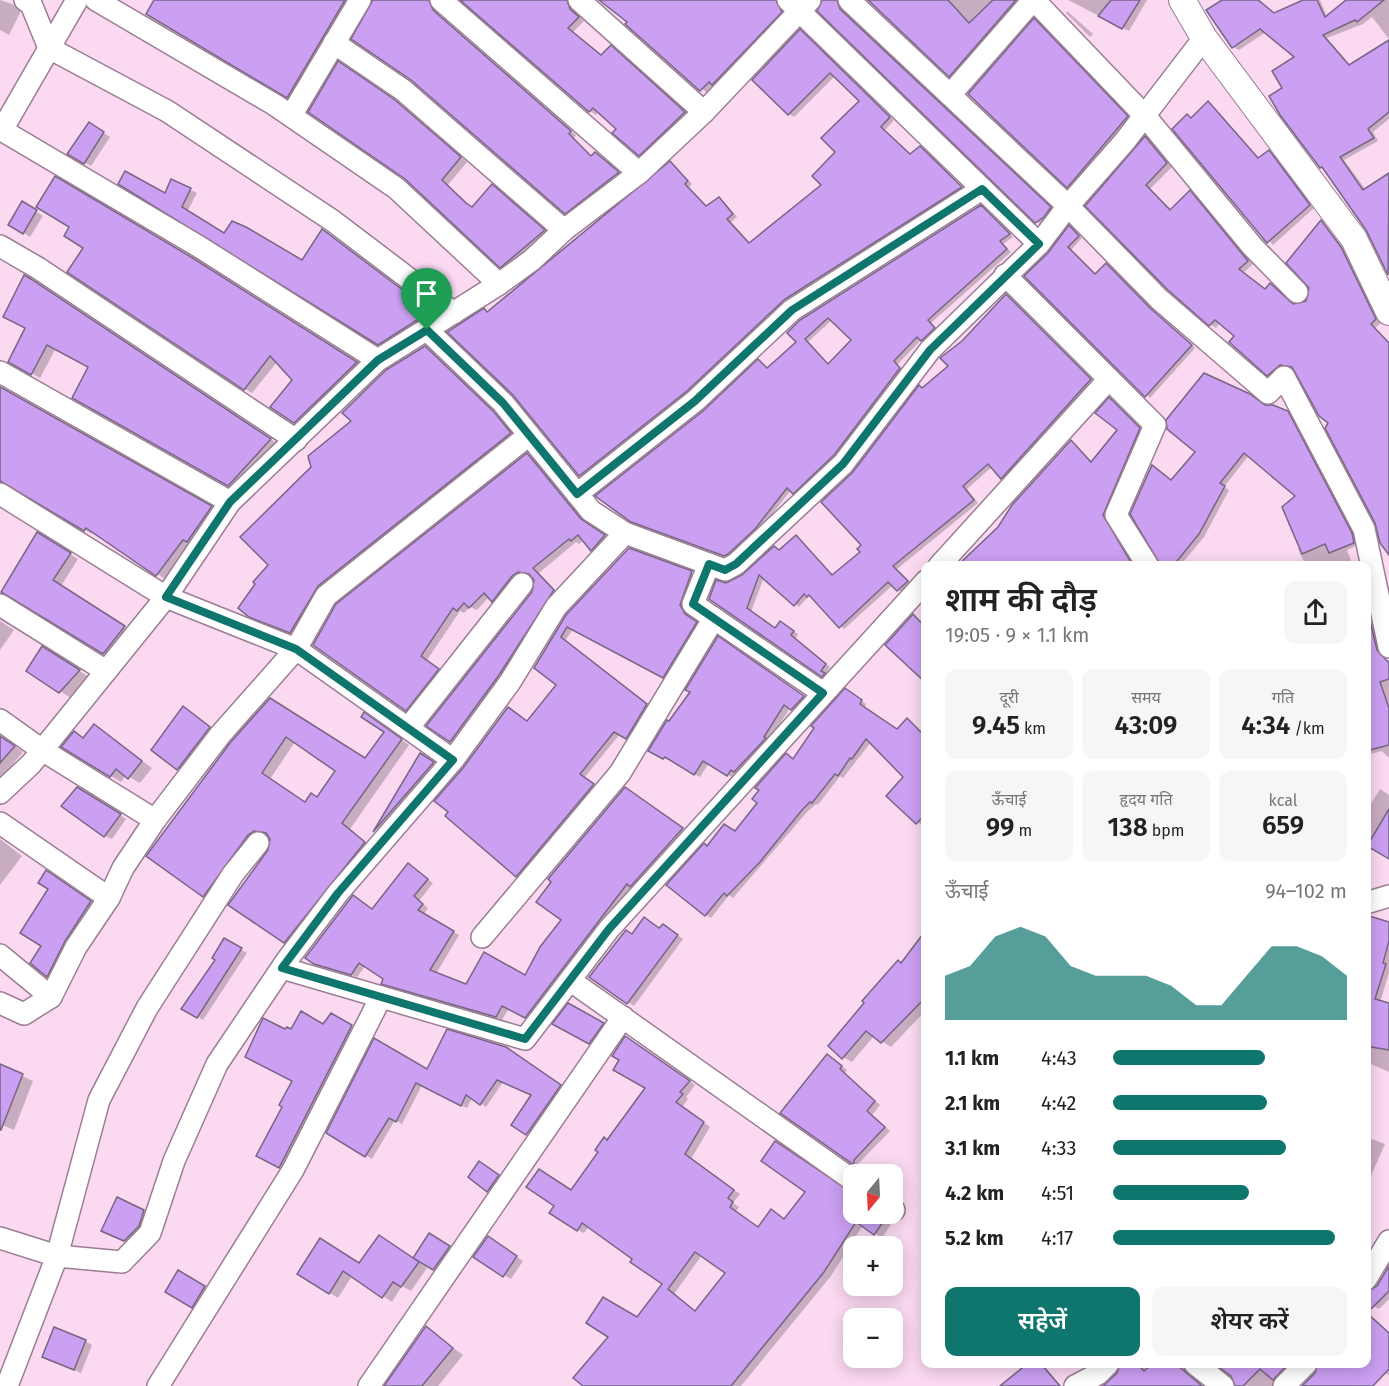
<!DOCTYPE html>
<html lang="hi">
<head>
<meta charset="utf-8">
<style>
	body { margin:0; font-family:"Fira Sans","Noto Sans Devanagari",sans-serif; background:#f6f6f6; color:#222; height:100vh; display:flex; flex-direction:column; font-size:22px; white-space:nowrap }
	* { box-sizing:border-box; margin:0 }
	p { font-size:20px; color:#767676 }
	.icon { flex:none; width:33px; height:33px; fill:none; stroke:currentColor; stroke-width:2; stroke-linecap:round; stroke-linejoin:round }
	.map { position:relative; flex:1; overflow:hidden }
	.drawer { position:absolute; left:921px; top:561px; width:450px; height:807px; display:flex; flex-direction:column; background:#fff; border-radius:12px; box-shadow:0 3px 15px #0003 }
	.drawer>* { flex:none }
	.needle { width:39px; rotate:198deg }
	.tools { position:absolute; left:843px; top:1164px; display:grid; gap:12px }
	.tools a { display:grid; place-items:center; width:60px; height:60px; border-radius:12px; background:#fff; box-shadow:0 3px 15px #0003; font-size:30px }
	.pin { position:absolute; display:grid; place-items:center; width:51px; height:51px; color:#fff; margin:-62px -26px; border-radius:50% 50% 50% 0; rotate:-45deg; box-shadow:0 0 6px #0007 }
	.pin .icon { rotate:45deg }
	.round { display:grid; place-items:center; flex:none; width:63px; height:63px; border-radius:12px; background:#f6f6f6 }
	.overview { display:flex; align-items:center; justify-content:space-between; height:102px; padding:0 24px }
	h1 { font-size:33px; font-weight:600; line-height:45px }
	.metrics { display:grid; grid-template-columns:repeat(3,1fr); gap:9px; height:102px; padding:6px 24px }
	.metrics div { display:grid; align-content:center; border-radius:12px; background:#f6f6f6; text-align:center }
	.metrics b { font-size:26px; font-weight:600 }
	.metrics small { font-size:16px; font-weight:400 }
	.metrics p { font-size:16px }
	.chart { height:168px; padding:12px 24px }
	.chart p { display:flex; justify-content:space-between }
	.chart svg { width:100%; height:108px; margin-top:6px; fill:#0f766e; opacity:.7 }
	.button { display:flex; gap:12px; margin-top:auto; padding:12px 24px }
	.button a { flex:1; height:69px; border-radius:12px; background:#0f766e; color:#fff; font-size:24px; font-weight:600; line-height:69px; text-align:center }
	.button a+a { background:#f6f6f6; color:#222 }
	ul { padding:0 24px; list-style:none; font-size:20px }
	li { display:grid; grid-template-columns:96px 72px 1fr; align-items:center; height:45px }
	li i { height:15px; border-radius:8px; background:#0f766e }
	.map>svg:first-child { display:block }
	.shadow { fill:#0003; fill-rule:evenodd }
	.building { fill:#cb9ff2; stroke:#756683; stroke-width:1.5; fill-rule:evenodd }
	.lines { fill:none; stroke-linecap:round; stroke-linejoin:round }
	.minor-casing { stroke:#9b7e93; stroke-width:24 }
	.tertiary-casing { stroke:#9b7e93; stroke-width:28 }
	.minor { stroke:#fff; stroke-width:21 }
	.tertiary { stroke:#fff; stroke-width:26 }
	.route-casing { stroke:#fff; stroke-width:12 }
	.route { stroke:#0f766e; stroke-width:8 }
</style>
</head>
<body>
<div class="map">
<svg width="1389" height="1386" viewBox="0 0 1389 1386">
	<rect width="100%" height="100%" fill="#fad9f1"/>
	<g class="shadow">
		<path d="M0 0 12 4 21 11 9 35 0 30Z"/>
		<path d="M156 0H353L293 100 148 14Z"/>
		<path d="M373 0H435L438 15 576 135 574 138 592 157 595 153 601 157 623 176 571 216 565 212 412 79 373 6Z"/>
		<path d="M463 0H574L572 9 584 21 573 32 602 56 617 51 690 116 645 158 599 111 596 115 590 111Z"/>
		<path d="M602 0H783L781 7 787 15 719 87 715 85 707 93Z"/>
		<path d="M824 0H843L846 14 1056 211 1042 225 1036 221Z"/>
		<path d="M870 0H1023L956 79Z"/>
		<path d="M1068 0H1147L1129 31Z"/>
		<path d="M1225 0H1260L1275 14 1307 0H1320L1327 17 1348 0H1389V39L1372 17 1363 24 1327 38 1350 65 1389 42V119L1373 132 1378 141 1344 160 1366 190 1389 181V274L1367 229 1327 170 1321 167 1284 88 1297 57 1266 32 1239 50 1233 47Z"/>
		<path d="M1067 11 1093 34 1090 37 1066 13Z"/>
		<path d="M1036 22 1132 120 1073 189 1068 186Z"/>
		<path d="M805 34 894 120 885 130 911 155 920 148 925 150 965 190 692 394 585 478 580 475 484 310 489 313 671 163 692 184 689 187 707 207 719 199 724 202 737 217 731 222 751 244 823 185 861 101 835 76 794 117 789 114Z"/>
		<path d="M345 67 402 106 467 162 448 185 473 208 498 190 550 235 508 270 501 266Z"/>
		<path d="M1208 103 1260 159 1269 152 1274 155 1314 208 1273 245 1174 129 1187 115 1193 119Z"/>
		<path d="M96 128 110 137 91 166 70 154Z"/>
		<path d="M1145 138 1172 167 1150 189 1172 210 1190 192 1195 195 1253 264 1243 273 1266 291 1271 285 1295 305 1308 302 1321 222 1346 251 1381 323 1375 328 1389 342V552L1330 423 1292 367H1286L1274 378 1268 374 1236 336 1220 322 1216 328 1210 324 1087 205Z"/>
		<path d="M172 181 197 193 187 212 225 235 303 262 328 234 433 317 385 347 120 183 165 195Z"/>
		<path d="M23 203 43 216 30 237 10 224Z"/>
		<path d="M985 209 1013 237 1003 244 1011 252 931 323 938 331 927 342 922 339 897 365 904 371 838 458 798 495 791 490 759 531 729 558 637 523 704 412 759 361 768 369 798 343 789 333ZM832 320 853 340 829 365 808 342Z"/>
		<path d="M1070 227 1082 238 1071 250 1096 275 1154 312 1195 348 1150 398 1026 276 1049 254Z"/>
		<path d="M85 247 199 263 364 367 302 426 295 422 294 380 277 362 252 393 245 389Z"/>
		<path d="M32 282 278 444 237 490 74 397 90 366 56 348 40 378 10 361 27 328Z"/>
		<path d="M1006 296 1095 383 1007 480 993 466 967 489 978 503 897 569 912 584 902 593 893 585 844 629 813 598 809 596 799 607 764 577 751 612 776 629 785 625 798 634 795 639 830 667 825 674 827 678 710 599 727 584 743 576 796 537 834 576 862 552 863 545 854 473 923 389 951 366 963 342Z"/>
		<path d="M425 347 501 418 518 438 326 590 299 636 259 620 270 565 313 467 307 459 353 421Z"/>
		<path d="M0 388 218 512 165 579 94 532 92 534 15 487 0 481Z"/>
		<path d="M1110 399 1144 432 1108 520 1135 566H958L999 528 1071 442 1092 462 1119 430Z"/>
		<path d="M1266 407 1293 416 1357 537 1358 545 1347 550 1353 566H1306L1298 549 1301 547 1297 496 1249 455 1224 487 1229 490 1204 537 1180 566H1162L1172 482Z"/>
		<path d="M527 455 534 458 588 525 611 540 598 553 584 540 579 544 576 542 539 573 560 595 457 745 429 725 533 593 536 579 533 576 525 575 499 604 489 597 477 610 470 607 464 613 460 611 427 660 444 674 413 713 315 645Z"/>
		<path d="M37 534 78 559 61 586 132 632 112 658 3 592Z"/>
		<path d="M629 550 697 576 685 609 691 619 701 626 669 679 573 629 565 641 651 708 632 740 620 734 584 778 598 788 522 879 517 876 528 723 558 685 536 667 567 616Z"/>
		<path d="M1366 593 1384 660H1389V758L1382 751 1366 755Z"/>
		<path d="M926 615V681L887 645 913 616 920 621Z"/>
		<path d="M0 621 14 630 0 650Z"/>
		<path d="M724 641 809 700 797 712 790 708 769 741 741 774 737 772 733 778 709 763 700 777 650 750Z"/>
		<path d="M53 654 89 677 71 698 28 671Z"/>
		<path d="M851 693 866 704 864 708 897 731 908 720 926 736V822L922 825 917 822 905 777 871 742 843 778 840 776 818 805 816 804 807 812 733 898 729 895 711 918 706 915 669 885 708 847 736 833Z"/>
		<path d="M270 700 366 760 386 732 373 719 409 745 350 829 373 848 293 947 285 942 270 851V836L264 835 213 900 204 895ZM295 742 337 771 318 799 306 803 270 779Z"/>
		<path d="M183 708 220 734 188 775 153 750Z"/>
		<path d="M94 726 152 768 140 783 126 775 121 782 63 747 84 739Z"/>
		<path d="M0 735 23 752 0 779Z"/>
		<path d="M421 755 437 766 378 834 376 832Z"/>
		<path d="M77 788 126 819 112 839 105 836Z"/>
		<path d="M1380 789 1389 795V857L1366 847V812Z"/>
		<path d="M632 793 688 833 532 1021 509 1008 502 1020 389 987 383 983 385 979 366 965 357 977 315 963 414 869 433 883 419 901 428 908 423 915 459 935 436 974 467 986 526 977 563 919Z"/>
		<path d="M0 839 22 856 0 885Z"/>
		<path d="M57 878 101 908 58 982 48 976 43 946Z"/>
		<path d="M1366 916 1389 923V973L1380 1002 1389 1005V1072L1371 1064 1366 1075Z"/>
		<path d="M669 929 683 939 634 1006 591 976 633 935Z"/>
		<path d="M224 940 247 953 203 1020 183 1008 217 959Z"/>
		<path d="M926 949V1010L891 1047 874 1036 852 1062 843 1057 902 964Z"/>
		<path d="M569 1005 609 1028 596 1047 555 1024Z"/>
		<path d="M331 1015 359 1031 287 1171 258 1155 284 1106 293 1081 286 1032 324 1026Z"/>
		<path d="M633 1042 695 1085 686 1097 688 1099 682 1107 710 1127 691 1159 740 1194 733 1203 739 1207 736 1211 758 1228 785 1220 854 1214H885L891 1224 882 1238 863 1225 831 1276 741 1386H586L664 1284 635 1259 589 1226 584 1233 577 1230 572 1192 647 1088ZM702 1255 727 1273 696 1312 674 1294Z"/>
		<path d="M512 1052 565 1089 533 1137 513 1124 533 1095 503 1082 486 1107 472 1098 467 1108 422 1085 402 1124 395 1120 372 1159 328 1133 428 1071Z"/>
		<path d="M834 1060 847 1070 845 1073 880 1105 872 1115 890 1131 857 1165 851 1162Z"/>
		<path d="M0 1065 33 1081 14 1130 0 1124Z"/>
		<path d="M1366 1137 1385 1144 1366 1187Z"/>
		<path d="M485 1166 504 1179 493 1194 488 1190Z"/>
		<path d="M144 1211 150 1215 132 1244 110 1234Z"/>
		<path d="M429 1235 455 1251 441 1273 418 1259 417 1261 427 1268 411 1291 402 1286 392 1302 352 1276 338 1298 300 1274 414 1259Z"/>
		<path d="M495 1242 523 1261 511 1279 504 1275Z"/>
		<path d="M1389 1269V1299L1379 1309 1373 1306 1378 1287Z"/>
		<path d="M178 1272 211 1291 199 1310 167 1292Z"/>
		<path d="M1366 1312 1389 1334V1375L1385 1373 1373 1386H1303L1316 1374 1319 1364H1366Z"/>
		<path d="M426 1328 463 1355 438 1386H386Z"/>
		<path d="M85 1341 92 1345 81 1373 50 1360Z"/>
		<path d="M1030 1364H1043L1061 1386H1004Z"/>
		<path d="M1122 1364H1190L1188 1374 1203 1386H1105L1122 1368Z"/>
		<path d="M1215 1364H1299L1277 1386H1237L1236 1380Z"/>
	</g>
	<g class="building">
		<path d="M154 0H345L287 98 146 14Z"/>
		<path d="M373 0H429L433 10 571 131 569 134 591 156 595 152 619 172 565 214 411 80 351 39Z"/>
		<path d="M460 0H567L570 9 579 17 568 28 601 55 611 45 685 112 639 156 612 133 616 129 593 108 589 112Z"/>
		<path d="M599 0H776L782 12 712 85 709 82 700 91 625 24 627 22Z"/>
		<path d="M822 0H837L840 9 1051 207 1044 217 1035 223 817 11Z"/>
		<path d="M868 0H948L969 23 993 0H1016L949 77Z"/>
		<path d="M1111 0H1140L1122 29 1098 16Z"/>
		<path d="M1222 0H1258L1274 13 1303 0H1317L1325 17 1346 0H1384L1357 22 1355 20 1323 35 1349 65 1389 40V112L1368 129 1374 138 1340 157 1363 190 1389 173 1388 275 1366 230 1322 167 1320 168 1280 115 1269 96 1282 88 1272 71 1294 57 1260 29 1232 48 1206 10Z"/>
		<path d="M1034 18 1128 116 1067 188 968 94Z"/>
		<path d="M800 29 890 117 881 127 910 154 920 146 962 187 785 299 687 391 579 476 512 394 447 332 484 308 487 312 670 161 688 181 685 184 706 206 719 197 733 214 727 219 749 243 821 185 812 176 835 152 821 138 859 101 830 73 788 115 752 80Z"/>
		<path d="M338 61 395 100 461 157 442 180 466 203 472 207 492 184 545 230 500 268 405 179 308 112Z"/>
		<path d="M1208 101 1258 158 1269 150 1310 205 1267 243 1172 129 1187 114 1191 118Z"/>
		<path d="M89 122 104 132 84 164 67 154Z"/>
		<path d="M1145 136 1167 163 1146 185 1170 210 1190 190 1248 261 1239 269 1265 289 1270 283 1293 304 1306 301 1309 288 1286 263 1321 220 1341 247 1376 319 1371 324 1389 343V555L1380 543 1375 523 1325 428 1328 423 1319 416 1292 367 1280 365 1267 376 1229 342 1234 336 1215 320 1209 326 1168 290 1085 206Z"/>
		<path d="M125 171 165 193 171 179 191 188 182 207 224 233 232 221 246 227 302 260 322 229 400 288 428 313 378 345 118 184Z"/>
		<path d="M55 176 191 257 357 362 294 423 270 407 292 380 270 356 244 390 67 272 83 248 64 236 69 227 36 207Z"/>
		<path d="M22 201 37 210 23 234 8 225Z"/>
		<path d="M981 205 1010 234 1000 241 1007 249 928 320 935 328 921 341 917 337 894 361 900 368 834 455 793 494 787 488 755 529 728 554 724 556 631 522 595 496 703 411 758 359 767 368 796 342 787 333 800 320ZM828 318 851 340 828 364 805 339Z"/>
		<path d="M1069 225 1079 236 1068 247 1095 274 1106 263 1150 308 1192 345 1145 397 1024 276 1048 253Z"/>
		<path d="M24 275 31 279 271 439 228 486 72 398 88 367 47 345 31 375 8 362 25 328 3 317Z"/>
		<path d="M1006 294 1091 379 1001 479 988 464 963 486 974 500 893 566 908 581 897 591 888 582 839 628 809 595 807 597 804 594 794 606 759 575 747 608 775 628 780 621 794 631 791 635 826 664 821 671 825 673 822 677 709 599 716 580 726 583 742 575 774 546 779 550 796 535 832 575 860 552 857 549 861 545 821 502 853 472 919 385 922 388 948 366 940 358 962 341Z"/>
		<path d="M425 346 494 412 511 433 318 586 290 633 249 617 238 608 255 584 253 582 268 565 240 537 311 467 308 456 351 421 342 413 386 370Z"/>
		<path d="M1204 373 1250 394 1265 405H1273L1288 411 1352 533 1354 543 1329 553 1325 544 1302 554 1282 507 1295 496 1244 453 1220 483 1225 486 1199 534 1173 566H1161L1130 514 1152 465 1171 480 1195 452 1167 429 1166 420Z"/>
		<path d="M0 387 212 506 187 542 183 540 156 576 86 528 84 531 0 481Z"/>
		<path d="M1109 397 1140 428 1103 515 1132 564 957 566 998 527 1012 505 1071 440 1091 462 1117 430 1095 413Z"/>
		<path d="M527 453 581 519 605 535 591 551 578 535 571 541 569 539 533 568 554 590 499 675 450 742 426 726 532 592 534 580 529 574 518 572 512 576 492 602 484 593 469 608 464 603 457 611 453 608 421 656 439 669 406 711 313 645 336 604Z"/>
		<path d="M37 532 71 553 53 580 125 626 103 654 1 592Z"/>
		<path d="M629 548 692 571 680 605 685 614 697 622 663 678 567 627 561 637 647 704 626 739 614 732 580 774 594 784 516 877 445 816 448 812 434 801 463 768 508 707 527 721 556 685 534 668 566 615Z"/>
		<path d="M1366 605 1377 650 1389 663V679L1380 682 1389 708V745L1366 751Z"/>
		<path d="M913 614 926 628V683L885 645Z"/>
		<path d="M718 636 804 696 791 710 784 705 764 737 766 738 734 772 731 770 727 776 703 761 694 775 665 757 663 759 648 751 667 720 669 721 690 692 685 690Z"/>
		<path d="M42 646 80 670 59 693 26 671Z"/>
		<path d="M845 688 862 700 860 704 897 729 907 718 926 737V814L916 824 886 796 903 777 866 739 852 759 850 758 838 776 835 774 812 803 810 802 802 810 760 862 727 896 724 893 705 916 666 885 704 843 707 846 724 824 735 831 757 803 752 799 759 790 755 788 786 753 793 759 814 728 811 726Z"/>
		<path d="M270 698 365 758 384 732 361 717 364 712 402 739 342 823 365 842 284 943 228 905 268 850 270 839 266 833 254 831 248 835 203 897 146 856 230 743ZM286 737 335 771 317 797 311 793 305 802 262 773Z"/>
		<path d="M183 706 210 727 177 770 151 750Z"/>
		<path d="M94 724 142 761 128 779 116 769 110 777 61 747 74 731 83 738Z"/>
		<path d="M0 736 15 746 0 763Z"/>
		<path d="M420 753 434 762 373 832Z"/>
		<path d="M77 787 121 814 104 837 61 806Z"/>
		<path d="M625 787 683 828 630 887 627 884 525 1018 502 1006 496 1017 381 984 383 979 359 963 351 975 314 964 305 958 353 895 372 909 408 863 428 879 414 896 423 904 418 910 454 931 430 970 466 984 484 952 525 975 540 947 561 920 536 902 551 882 548 879Z"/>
		<path d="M1389 809V859L1367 846Z"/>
		<path d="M46 870 91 901 65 941 47 977 30 963 41 946 20 933 48 889 38 883Z"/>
		<path d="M1366 915 1389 922V941L1383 963 1386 964 1375 999 1389 1003V1050L1366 1046Z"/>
		<path d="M644 917 659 928 663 924 678 935 627 1004 589 977 626 930 632 934Z"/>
		<path d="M926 930V997L881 1043 866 1031 842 1059 828 1046 864 1003 862 1001 898 960 901 963Z"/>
		<path d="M224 938 242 948 197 1018 181 1009 215 960 212 958Z"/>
		<path d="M568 1003 604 1023 589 1044 552 1024Z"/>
		<path d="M301 1011 323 1024 331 1013 352 1025 279 1168 256 1156 282 1107 279 1105 292 1081 245 1057 263 1018 285 1029 287 1027 291 1029Z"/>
		<path d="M447 1029 506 1047 561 1085 526 1135 511 1125 531 1095 497 1080 480 1105 466 1095 461 1106 416 1083 396 1122 389 1118 365 1157 326 1133 374 1038 427 1069Z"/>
		<path d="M625 1036 690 1081 680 1092 683 1094 676 1102 704 1122 685 1154 734 1190 728 1198 733 1202 730 1207 758 1227 771 1209 784 1219 805 1192 761 1161 775 1141 854 1194V1214H881L885 1219 874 1235 856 1222 824 1272 731 1386H583L573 1378 608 1337 586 1323 603 1297 637 1317 662 1284 630 1262 632 1259 582 1223 577 1231 549 1213 554 1206 526 1187 539 1169 571 1190 598 1152 595 1150 604 1137 607 1140 645 1088 613 1070 619 1060 612 1056ZM695 1252 725 1273 695 1311 668 1289Z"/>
		<path d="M827 1054 842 1066 840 1069 875 1101 867 1111 885 1127 854 1160V1165L780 1113Z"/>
		<path d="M0 1064 23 1074 1 1130H0Z"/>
		<path d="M479 1161 499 1175 487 1192 468 1177Z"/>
		<path d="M117 1197 144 1210 139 1226 124 1241 101 1231Z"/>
		<path d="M429 1233 450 1246 433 1270 413 1258Z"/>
		<path d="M379 1235 419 1262 401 1287 393 1282 382 1298 343 1271 329 1294 297 1274 320 1238 359 1263Z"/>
		<path d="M488 1236 517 1256 503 1277 473 1257Z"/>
		<path d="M1389 1266V1291L1367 1313 1389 1333V1369L1373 1386H1302L1315 1373 1318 1364H1366V1292L1377 1286Z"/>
		<path d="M178 1270 205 1286 192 1308 165 1292Z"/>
		<path d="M426 1326 453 1348 422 1386H384Z"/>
		<path d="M54 1327 86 1340 74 1370 42 1357Z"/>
		<path d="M1027 1364H1041L1060 1386H1000Z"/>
		<path d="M1120 1364H1137L1144 1371 1152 1364H1176L1202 1386H1103L1117 1373Z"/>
		<path d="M1215 1364H1288L1273 1380 1260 1369 1243 1386H1235L1231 1376Z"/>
	</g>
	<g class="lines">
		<defs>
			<g id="minor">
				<path d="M25 0 31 4 49 48 167 111 333 221 454 313"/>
				<path d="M96 0 275 105 396 188 499 284"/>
				<path d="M441 0 639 173"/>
				<path d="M579 0 704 112"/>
				<path d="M788 0 1039 244"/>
				<path d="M849 0 1068 206 1159 299 1268 393 1284 377 1364 529 1389 647"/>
				<path d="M1034 0 1145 116 1252 246 1297 292"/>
				<path d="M334 43 403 90 564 230"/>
				<path d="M950 95 1033 0"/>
				<path d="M291 116 360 0"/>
				<path d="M0 129 198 246 378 360"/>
				<path d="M2 130 77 0"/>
				<path d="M0 246 38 268 296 440"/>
				<path d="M1005 275 1155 425 1116 515 1148 566"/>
				<path d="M427 330 503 403 591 511 625 533 725 570 736 564 843 464 930 350 1039 244 1068 206 1125 141 1204 38"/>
				<path d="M0 372 230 502"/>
				<path d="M0 494 166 597 296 649 326 596 529 435"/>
				<path d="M577 494 695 401 792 310 982 189"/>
				<path d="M709 564 693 604 823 693"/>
				<path d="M939 566 1109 379"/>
				<path d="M0 605 106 671"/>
				<path d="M0 720 42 750 155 820 220 735 296 649 453 760 510 682 556 607 625 533"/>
				<path d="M409 727 522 584"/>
				<path d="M0 793 31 764 166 597 230 502 378 360 499 284 532 260 564 230 639 173 704 112 810 0"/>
				<path d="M0 823 109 898"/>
				<path d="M1366 903 1389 896"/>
				<path d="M482 937 620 773 714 618"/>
				<path d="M0 955 51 997"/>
				<path d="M282 968 525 1039 609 929 926 581"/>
				<path d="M571 981 854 1181"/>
				<path d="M0 1003 24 1014 51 997 76 947 109 898 123 868 155 820"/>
				<path d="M892 1208 894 1210"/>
				<path d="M0 1238 57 1256 122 1262 150 1233 174 1161 217 1064 287 960 338 893 453 760"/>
				<path d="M1366 1279 1389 1241"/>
				<path d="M1195 1364 1223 1386"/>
				<path d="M7 1386 57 1256 99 1100 147 1008 233 874 258 843"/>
				<path d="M158 1386 293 1170 381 997"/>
				<path d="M369 1386 623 1017"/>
				<path d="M1075 1386 1098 1374 1108 1364"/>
				<path d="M1284 1386 1306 1364"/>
			</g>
			<path id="tertiary" d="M1182 0 1204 38 1354 239 1389 312"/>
		</defs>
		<use href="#minor" class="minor-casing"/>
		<use href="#tertiary" class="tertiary-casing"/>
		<use href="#minor" class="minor"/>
		<use href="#tertiary" class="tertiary"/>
	</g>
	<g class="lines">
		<defs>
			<path id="route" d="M982 189 1039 244 930 350 843 464 736 564 725 570 709 564 693 604 823 693 609 929 525 1039 282 968 338 893 453 760 296 649 166 597 230 502 378 360 427 330 503 403 577 494 695 401 792 310Z"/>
		</defs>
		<use href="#route" class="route-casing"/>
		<use href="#route" class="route"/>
	</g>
</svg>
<div class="tools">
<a><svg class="needle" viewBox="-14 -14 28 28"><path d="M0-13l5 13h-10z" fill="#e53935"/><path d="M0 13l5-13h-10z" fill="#767676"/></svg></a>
<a>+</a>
<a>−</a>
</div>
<div class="pin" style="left:427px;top:330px;background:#1e9e55"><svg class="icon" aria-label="arrive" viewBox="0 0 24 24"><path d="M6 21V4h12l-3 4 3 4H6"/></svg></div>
<section class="drawer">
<div class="overview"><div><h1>शाम की दौड़</h1><p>19:05 · 9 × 1.1 km</p></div><a class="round"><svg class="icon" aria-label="share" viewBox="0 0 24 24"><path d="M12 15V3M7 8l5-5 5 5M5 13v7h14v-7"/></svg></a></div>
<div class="metrics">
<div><p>दूरी</p><b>9.45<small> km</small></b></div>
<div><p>समय</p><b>43:09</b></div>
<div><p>गति</p><b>4:34<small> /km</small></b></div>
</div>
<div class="metrics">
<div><p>ऊँचाई</p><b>99<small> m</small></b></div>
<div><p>हृदय गति</p><b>138<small> bpm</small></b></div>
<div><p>kcal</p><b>659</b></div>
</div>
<div class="chart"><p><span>ऊँचाई</span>94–102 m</p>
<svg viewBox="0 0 160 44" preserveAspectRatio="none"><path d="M0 44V26L10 22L20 10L30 6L40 10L50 22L60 26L70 26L80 26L90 30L100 38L110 38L120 26L130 14L140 14L150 18L160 26V44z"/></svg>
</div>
<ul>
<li><b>1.1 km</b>4:43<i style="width:65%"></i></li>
<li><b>2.1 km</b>4:42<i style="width:66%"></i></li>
<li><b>3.1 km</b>4:33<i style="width:74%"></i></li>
<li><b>4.2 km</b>4:51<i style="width:58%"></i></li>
<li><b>5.2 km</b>4:17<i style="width:95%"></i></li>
</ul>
<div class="button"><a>सहेजें</a><a>शेयर करें</a></div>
</section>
</div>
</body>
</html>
